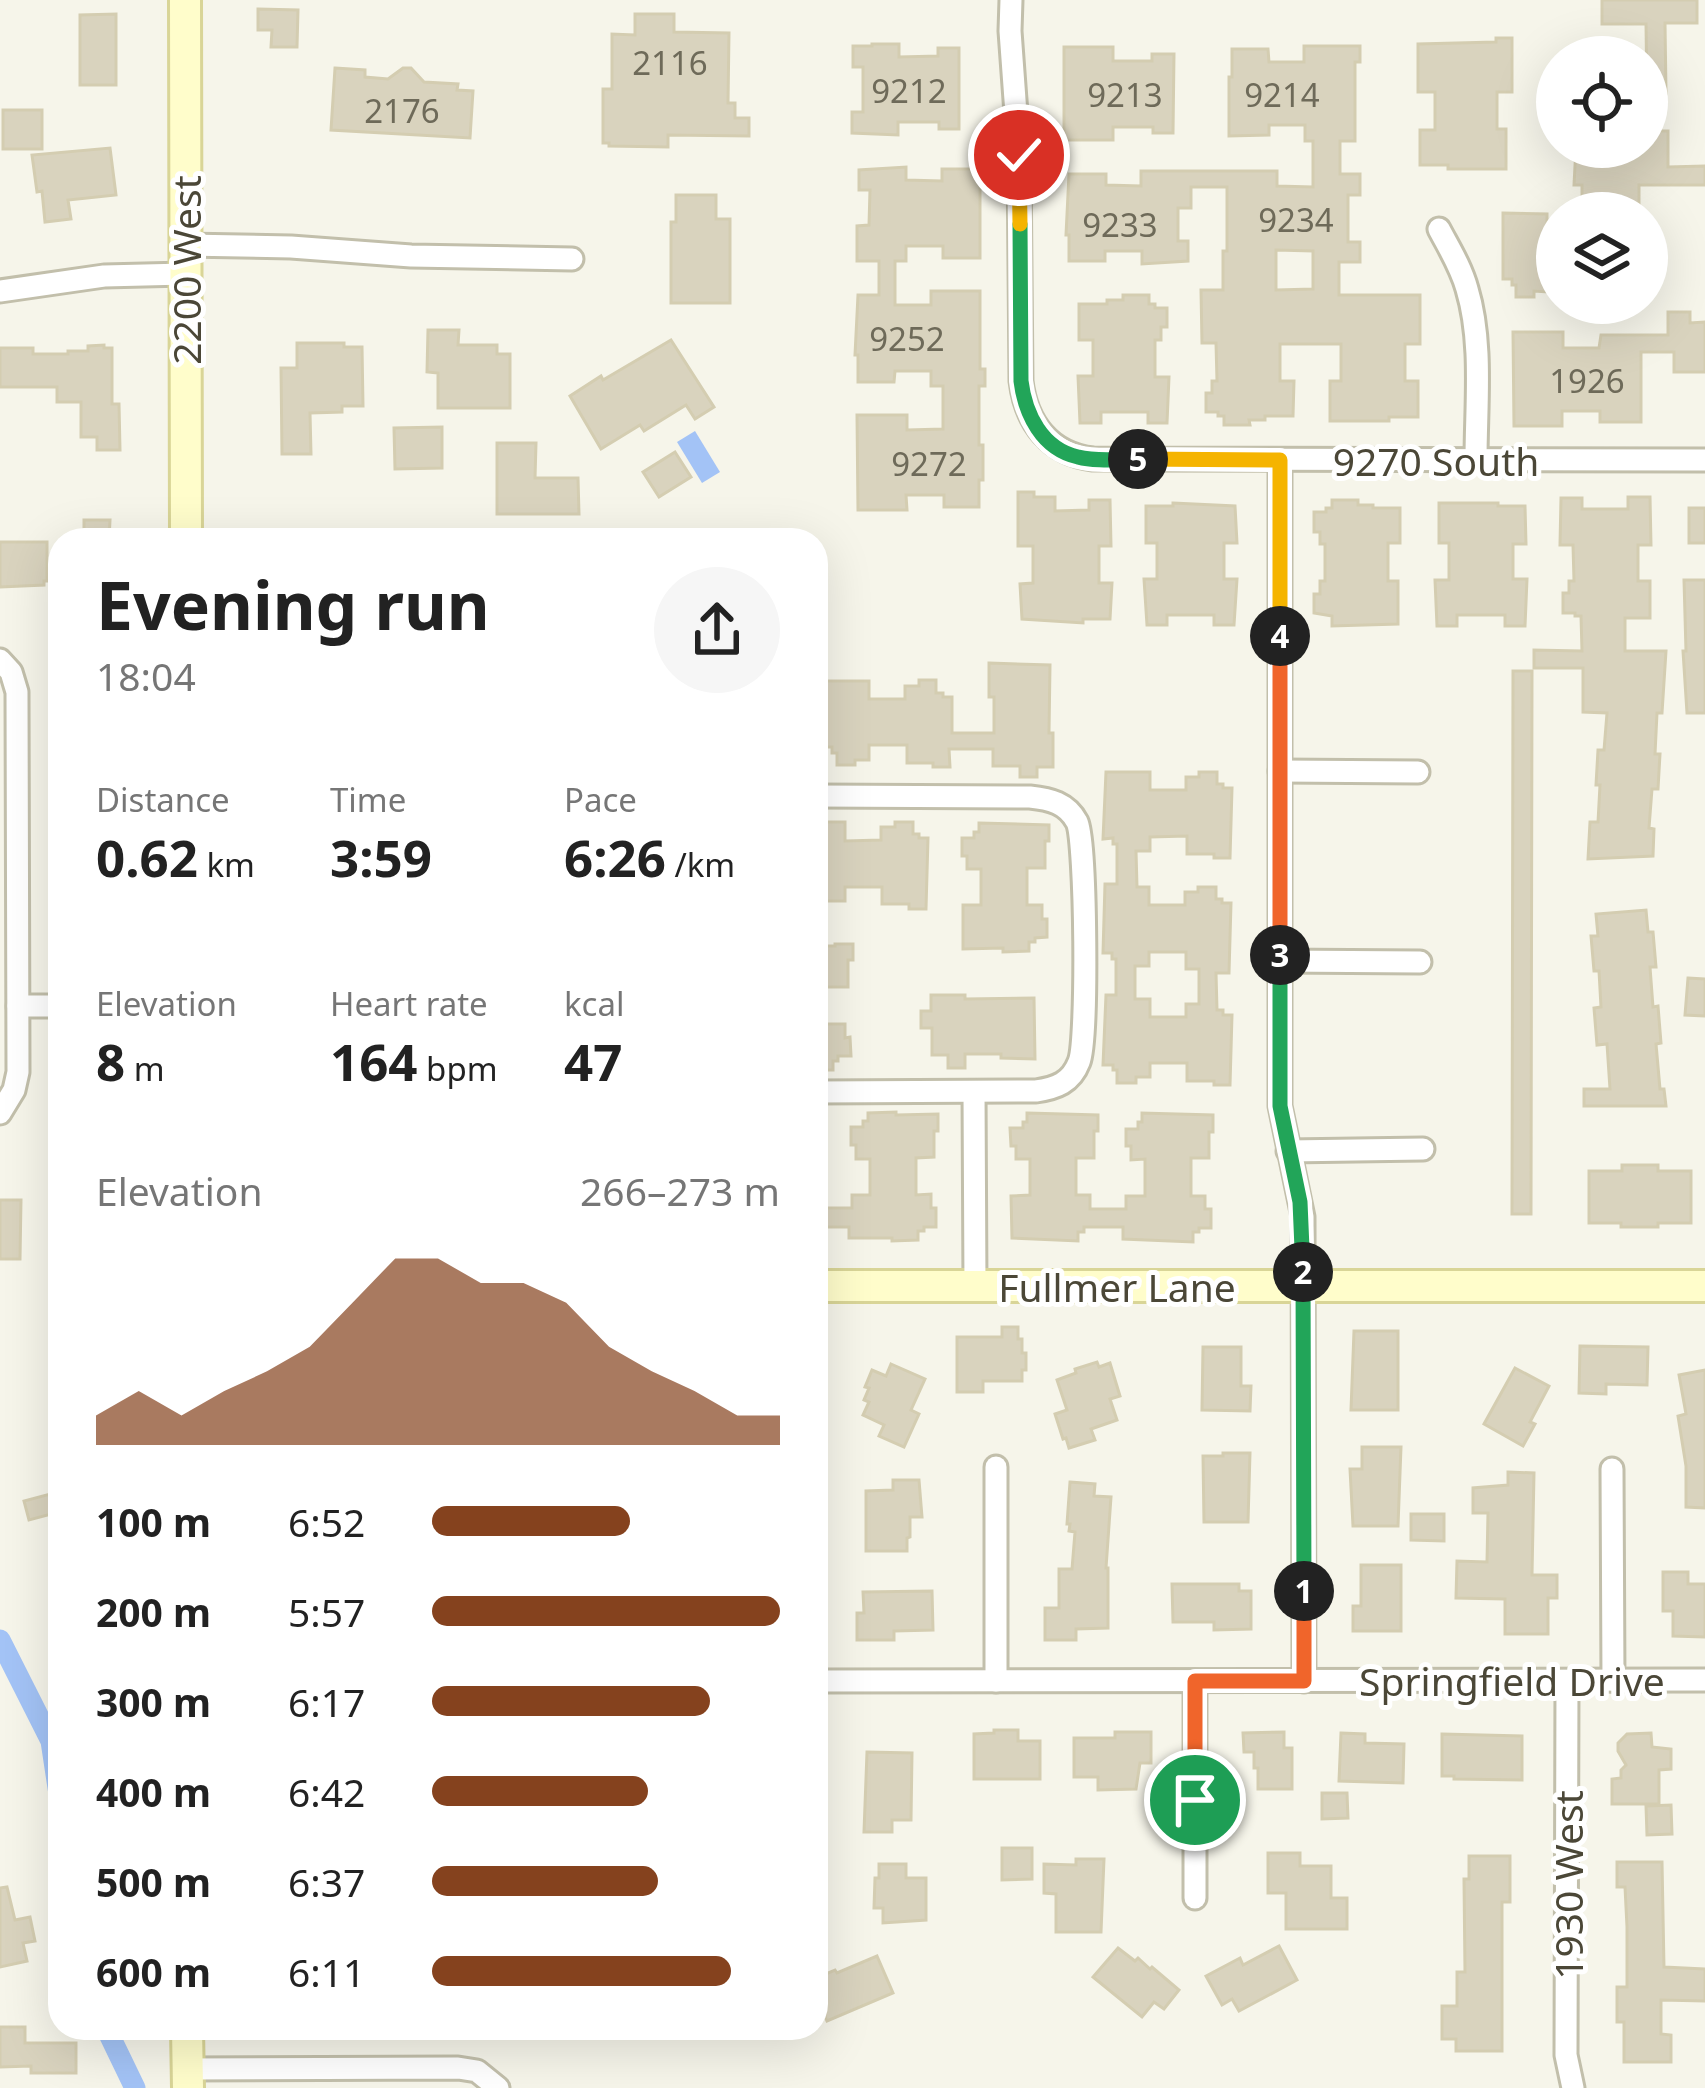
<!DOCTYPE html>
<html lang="en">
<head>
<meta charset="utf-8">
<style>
	body { margin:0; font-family:"Noto Sans",sans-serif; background:#f6f6f6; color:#222; height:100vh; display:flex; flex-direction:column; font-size:45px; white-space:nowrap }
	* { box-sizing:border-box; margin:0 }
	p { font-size:39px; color:#767676 }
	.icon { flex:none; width:66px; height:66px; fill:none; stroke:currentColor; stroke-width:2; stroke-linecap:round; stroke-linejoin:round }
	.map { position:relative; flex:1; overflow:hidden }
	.panel { position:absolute; left:48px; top:528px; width:780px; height:1512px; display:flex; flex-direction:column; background:#fff; border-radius:36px; box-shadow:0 12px 48px #0002 }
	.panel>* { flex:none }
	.tools { position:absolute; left:1536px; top:36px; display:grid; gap:24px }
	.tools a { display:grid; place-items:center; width:132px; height:132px; border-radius:50%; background:#fff; box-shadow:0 12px 48px #0002; font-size:60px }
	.pin { position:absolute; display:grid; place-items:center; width:102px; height:102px; color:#fff; margin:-51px; border:6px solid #fff; border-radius:50%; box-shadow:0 3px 12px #0007 }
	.km { position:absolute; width:60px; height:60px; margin:-30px; border-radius:50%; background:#222; color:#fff; font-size:33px; line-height:60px; text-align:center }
	.round { display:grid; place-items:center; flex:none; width:126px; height:126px; border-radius:63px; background:#f6f6f6 }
	.overview { display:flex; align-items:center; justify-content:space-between; height:204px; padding:0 48px }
	h1 { font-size:66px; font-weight:700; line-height:90px }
	.stats { display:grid; grid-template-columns:repeat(3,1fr); gap:18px; height:204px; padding:12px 48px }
	.stats div { display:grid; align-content:center }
	.stats b { font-size:51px; font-weight:700 }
	.stats small { font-size:33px; font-weight:400 }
	.stats p { font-size:33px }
	.chart { height:336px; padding:24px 48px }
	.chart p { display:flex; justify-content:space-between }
	.chart svg { width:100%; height:216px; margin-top:12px; fill:#85421e; opacity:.7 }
	ul { padding:0 48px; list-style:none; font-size:39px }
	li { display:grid; grid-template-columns:192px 144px 1fr; align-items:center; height:90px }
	li i { height:30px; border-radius:15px; background:#85421e }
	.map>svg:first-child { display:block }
	.water { fill:#a3c3f6 }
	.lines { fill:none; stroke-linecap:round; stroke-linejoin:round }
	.canal { stroke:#a3c3f6; stroke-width:21 }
	.building { fill:#d9d3be; stroke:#d4cdb1; stroke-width:3; fill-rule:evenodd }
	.street-casing { stroke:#c2bfab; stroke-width:27 }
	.secondary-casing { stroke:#d9d597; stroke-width:36 }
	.street { stroke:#fff; stroke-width:21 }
	.secondary { stroke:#fffdcb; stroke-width:30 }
	.split-1-casing { stroke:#fff; stroke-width:24 }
	.split-2-casing { stroke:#fff; stroke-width:24 }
	.split-3-casing { stroke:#fff; stroke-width:24 }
	.split-4-casing { stroke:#fff; stroke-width:24 }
	.split-5-casing { stroke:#fff; stroke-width:24 }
	.split-6-casing { stroke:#fff; stroke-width:24 }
	.split-7-casing { stroke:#fff; stroke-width:24 }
	.split-1 { stroke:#f0652b; stroke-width:15 }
	.split-2 { stroke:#22a559; stroke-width:15 }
	.split-3 { stroke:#22a559; stroke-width:15 }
	.split-4 { stroke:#f0652b; stroke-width:15 }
	.split-5 { stroke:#f5b400; stroke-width:15 }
	.split-6 { stroke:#22a559; stroke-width:15 }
	.split-7 { stroke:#f5b400; stroke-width:15 }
	.labels { text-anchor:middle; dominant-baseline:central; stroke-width:10; stroke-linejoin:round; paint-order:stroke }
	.number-label { font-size:33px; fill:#6e6a59 }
	.street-label { font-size:39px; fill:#4b4737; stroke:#fff }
</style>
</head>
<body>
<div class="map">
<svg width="1705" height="2088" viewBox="0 0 1705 2088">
	<rect width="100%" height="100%" fill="#f6f5ea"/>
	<path class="water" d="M695 431 720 472 702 483 677 442Z"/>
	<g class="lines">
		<g class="canal">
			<path d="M0 1640 51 1741 60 1801"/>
			<path d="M106 2028 135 2088"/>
		</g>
	</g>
	<g class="building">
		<path d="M1602 0H1697V23H1665L1666 94H1647L1646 24H1602Z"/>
		<path d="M258 9 298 10 297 47H271L272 30H258Z"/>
		<path d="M116 14V85H80V15Z"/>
		<path d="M635 14H674V32L729 33 728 103H735V118H749V136L668 135V147L609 146V143H603V89H612V34L635 35Z"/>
		<path d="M1496 38H1512V92H1497V129H1506V169H1448V165H1420V130H1435V92H1418V44L1496 42Z"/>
		<path d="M872 44H899V57L938 56V48H959V129H939V122H898V135L852 133V112H863V67H853V46H872Z"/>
		<path d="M1304 46H1360V62H1355V141H1340V174H1360V195H1348V242H1360V262H1339V295H1420V344H1405V381H1418V417H1389V421H1330V381H1341V344H1280V381H1294L1293 416H1265V420H1249L1250 425H1224V416H1218V412H1206V393H1212V381H1217L1216 343H1202L1201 290H1223V251H1227V187H1191V208H1178V241H1188V261L1142 264V251H1105V261H1069V235H1066L1069 174H1106V185L1141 186V171H1277V186L1313 187V141H1305V125H1269V135L1229 136V77H1232V49H1268L1269 62H1304ZM1276 250 1313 251V289L1276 290Z"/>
		<path d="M1064 47H1113V61H1152V54H1174L1173 133H1153V127H1113V140H1064Z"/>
		<path d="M335 68 365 70V77L388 79 403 68H411L424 82 458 84 457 90 473 91 470 138 331 130Z"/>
		<rect x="3" y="110" width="39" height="39"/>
		<path d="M1647 131H1668V167L1705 166V185H1639V213H1582V185H1574L1576 147H1647Z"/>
		<path d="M110 148 116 195 68 200 71 219 45 222 42 191 37 192 32 155Z"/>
		<path d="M906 167V180L942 181V169H980V258H943V246H906V261H895V305H931V291H980V369H985V386H979V445H983V480H979V507H944V495H906L907 510H858L857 415H907V430L943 429V386H931V371H895L894 382H858V355H855L858 295H879V261H857V226L869 225 870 190H859V170Z"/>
		<path d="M676 195H716V219H730V303H671V222H676Z"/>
		<path d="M1503 213 1547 214V224H1557V286H1547V292L1534 291V297H1516V285H1512V279H1503Z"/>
		<path d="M1123 295H1149V304H1155V308H1167V327H1161V340H1155V377H1169L1167 423H1148V412H1101V423H1080L1078 376H1093V340H1079V304H1107V300H1123Z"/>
		<path d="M1668 312H1690V323L1705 322V372H1674V352H1641V422H1600V411H1562V426H1514L1513 332H1563V348H1599L1601 335H1668Z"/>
		<path d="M428 330H459L458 345H497V354H510V408H438V373L427 372Z"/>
		<path d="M671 340 714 407 695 419 686 405 644 431 640 425 601 449 570 396 601 376 603 380Z"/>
		<path d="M297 343H344V347H362L363 406H342V412L310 413 311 454H282L281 368H297Z"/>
		<path d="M104 345V348H112V404H119L120 450H97V437H81V402H57V387H0V348H33V354H68V351H88V346Z"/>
		<path d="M442 427V468L395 469 394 428Z"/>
		<path d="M497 443H536L535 478H578L579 514H497Z"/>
		<path d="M675 452 691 477 659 497 643 472Z"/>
		<path d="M1018 492H1034V497H1055V511L1089 510V500H1110L1111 546H1099V583H1112L1110 619H1083V623L1022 619 1020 584 1033 583V546H1018Z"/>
		<path d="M1628 497H1650L1651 545H1638V581H1650V618H1625V651H1666L1662 713H1657L1655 754H1660L1658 789H1652L1649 828 1654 829 1653 856 1588 859 1590 822H1598L1600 785H1596L1598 750H1604L1607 713 1583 712V668H1534V650L1582 651 1581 616H1575V613H1563V593H1569V581H1574L1573 545H1560L1561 498H1582V509H1628Z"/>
		<path d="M1332 500H1358V505H1373V508H1400V543H1388V581H1398V624L1332 626V616L1314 613V594H1320V581H1325V544H1320V532H1314V512H1326V508H1332Z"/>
		<path d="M1173 503 1235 506 1237 543H1224V579H1237L1234 625H1214V615H1167V625H1147L1144 579H1157V543H1146V506H1173Z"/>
		<path d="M1439 503H1498V506H1525L1526 544H1513V579H1527L1525 626H1505V615H1457V626H1437L1435 580H1449V543H1439Z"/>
		<rect x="1689" y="508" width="16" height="35"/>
		<path d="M84 520H110L109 540H84Z"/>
		<path d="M0 542H47V581H44V585L0 587Z"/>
		<path d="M1684 580H1705V713H1687L1683 651H1686Z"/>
		<path d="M989 663 1050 665 1049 733H1053V767H1037V777H1020V766H993V749H949L950 767H933V763H907V745H869V760H855V765H837V753H832V747H823L826 681H869V699H905V686H919V680H936V693H943V697H952V733H994V697H989Z"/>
		<path d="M1513 671H1532L1531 1214H1512Z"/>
		<path d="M1106 772H1150V790H1186V777H1199V772H1217V784H1223V788H1232L1230 858H1214V854H1187V836L1150 837V851H1136L1137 887H1149V905H1185V892H1198V887H1216V899H1222V903H1231L1229 973H1216L1217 1010H1223V1015H1232L1230 1085H1214V1081H1187V1063H1150V1077H1136V1083H1117V1070H1113V1065H1103L1106 995H1116V959H1112V953H1103L1105 884H1117V844H1113V838L1103 839ZM1149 952H1186V969H1199V1004H1186V1017H1150V999H1135V966H1149Z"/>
		<path d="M816 822H845V841L881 840V827H895V822H913V834H919V838H928L926 909H909V904H882V887H845V901H816Z"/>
		<path d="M979 823 1049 825V841H1045V868H1027V905H1042V919H1047V937L1035 938V942H1029V951L1003 952V948L963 949V905H981V869H967V856H962V838H974V832H979Z"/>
		<path d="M1646 910 1648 932H1653L1656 967H1650L1653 1007 1658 1006 1661 1043 1656 1044 1660 1089H1664L1666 1106H1584V1089H1610L1607 1044 1597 1045 1594 1008 1601 1007 1599 971H1594L1591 936H1598L1596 914Z"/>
		<path d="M835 944H853V960H848V987H816V946H835Z"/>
		<path d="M1688 978 1705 979V1016L1685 1015Z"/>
		<path d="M931 995H965V999L1034 998 1035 1059 1001 1058V1054H965V1068H948V1055H932V1028H921V1011H931Z"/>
		<path d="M816 1024H845V1038L850 1037 851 1056H838V1061H833V1070H816Z"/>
		<path d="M896 1112V1115L938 1114V1131H934V1157L916 1158V1195L931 1194V1208H936V1227H924V1231H918V1240L892 1241V1238H849V1227H816V1208H852V1195H870V1159H856V1145H851V1127H863V1121H868V1113Z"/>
		<path d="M1027 1113 1098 1115V1131H1094V1158H1076V1195H1090V1209H1126V1196H1145V1159L1131 1160V1146H1126V1129H1138V1122H1142V1113L1213 1115V1132H1209V1158H1191V1196H1205V1209H1211V1228H1199V1232H1193V1242L1123 1239V1227H1084V1232H1078V1241L1012 1238 1011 1196 1030 1195V1159H1016V1146H1011L1010 1128H1023V1122H1027Z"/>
		<path d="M1622 1165H1658V1171H1691V1223H1658V1227H1621V1223H1589V1171H1622Z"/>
		<path d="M0 1200H21L20 1259H0Z"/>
		<path d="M1002 1327H1018V1339H1022V1353H1026V1370H1022V1381H983V1392H957V1337H1002Z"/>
		<path d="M1354 1331H1398V1410H1351Z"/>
		<path d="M1580 1346 1648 1347 1647 1385 1606 1384V1394L1579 1393Z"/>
		<path d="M1203 1347H1241V1386H1251L1250 1411 1202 1410Z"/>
		<path d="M1097 1362 1099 1367 1110 1363 1120 1396 1110 1399 1117 1420 1091 1429 1095 1440 1069 1448 1066 1438 1063 1439 1055 1414 1067 1410 1057 1380 1076 1373 1075 1369Z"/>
		<path d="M891 1364 925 1379 911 1410 919 1414 904 1447 879 1436 884 1425 863 1415 869 1402 864 1400 869 1388 865 1387 872 1370 886 1376Z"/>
		<path d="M1515 1368 1549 1386 1530 1422 1535 1424 1523 1446 1484 1424Z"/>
		<path d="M1705 1370V1508L1686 1507V1466L1678 1416 1686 1414 1679 1375Z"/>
		<path d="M1362 1447H1401L1398 1526H1353L1350 1469H1362Z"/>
		<path d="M1223 1453H1250L1248 1522H1204L1203 1456H1223Z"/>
		<path d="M1508 1472 1534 1473 1532 1575H1557V1598H1548V1634H1505V1599L1456 1598 1457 1561 1487 1562 1488 1513H1473V1488L1508 1485Z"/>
		<path d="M893 1480H919L922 1517H910V1537L907 1538V1551H866V1491L893 1490Z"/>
		<path d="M1070 1482 1095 1484 1094 1496 1111 1497 1106 1568H1108V1628L1076 1629V1640H1045V1608H1059V1569H1072L1075 1532 1069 1531 1070 1524H1067Z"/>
		<path d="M54 1493 59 1512 29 1520 24 1501Z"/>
		<path d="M1411 1514H1444V1541L1411 1540Z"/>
		<path d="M1361 1565H1401V1631H1353V1606H1361Z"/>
		<path d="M1663 1572H1688V1584H1705V1637L1673 1636V1611H1663Z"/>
		<path d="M1172 1584H1239V1591H1251V1629L1214 1630V1622H1173Z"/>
		<path d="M932 1591 933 1630 894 1631V1640H857V1613H864L863 1592Z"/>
		<path d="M994 1730H1018V1741H1040V1779H974V1734L994 1733Z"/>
		<path d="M1115 1732H1151V1763H1140L1136 1789 1098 1790V1777H1074V1738H1115Z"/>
		<path d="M1284 1732V1748H1292V1789H1258V1768H1254V1752H1244L1243 1733Z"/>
		<path d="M1341 1733 1365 1734V1743L1404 1744 1403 1783 1339 1781Z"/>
		<path d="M1651 1733 1652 1747 1671 1749V1769L1659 1770V1804H1612V1779L1621 1778V1770L1626 1765 1618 1751V1743L1627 1734Z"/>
		<path d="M1442 1734 1522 1736V1780L1454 1779V1776H1442Z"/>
		<path d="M867 1752 912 1753 911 1820H892V1832H864Z"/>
		<path d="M1322 1793H1347L1348 1818 1322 1819Z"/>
		<path d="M1671 1805 1672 1834 1647 1835 1646 1806Z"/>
		<path d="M1002 1848H1032V1879L1002 1880Z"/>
		<path d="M1268 1853H1300V1866H1331V1898H1347V1929H1286V1893H1268Z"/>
		<path d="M1469 1856H1510V1902H1502V2051H1456V2039H1442V2006H1457V1972H1465L1464 1879H1469Z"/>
		<path d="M1076 1859H1104L1101 1932H1056V1894L1044 1893V1864L1076 1865Z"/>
		<path d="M1617 1862H1662L1664 1967 1705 1969V2001L1661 2000V2034L1671 2035V2062H1624V2022H1617V1987H1627V1927L1625 1887H1617Z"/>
		<path d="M879 1864H906V1878H926V1920L883 1923V1908H874L875 1878H879Z"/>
		<path d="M7 1887 15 1920 30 1917 35 1941 23 1943 27 1961 0 1967V1888Z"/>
		<path d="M1279 1946 1297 1980 1239 2011 1232 1999 1222 2005 1206 1976 1240 1958 1243 1965Z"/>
		<path d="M1118 1948 1135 1961 1138 1958 1150 1969 1152 1967 1179 1990 1164 2009 1154 2002 1142 2017 1093 1977Z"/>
		<path d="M877 1956 893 1993 827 2021 822 2009 816 2011V1978L835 1970 837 1973Z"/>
		<path d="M0 2027H25V2043H76V2073H31V2066L0 2067Z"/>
	</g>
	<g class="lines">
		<defs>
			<g id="street">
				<path d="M1011 0 1010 31 1019 155 1021 381C1026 423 1050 454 1093 459L1705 460"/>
				<path d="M1439 229C1449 248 1461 267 1467 289 1483 342 1476 404 1476 460"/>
				<path d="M185 245 291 247 411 256 572 259"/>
				<path d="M0 291 104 276 185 274"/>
				<path d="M1280 460V1106L1303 1217 1304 1681"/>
				<path d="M0 660 11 672 17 692 18 1072 14 1090 0 1113"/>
				<path d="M1280 771 1418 772"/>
				<path d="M816 796 1030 797C1050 799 1067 803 1077 822 1086 841 1088 1041 1079 1062 1071 1083 1056 1088 1036 1091L816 1092"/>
				<path d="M1280 961 1420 962"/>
				<path d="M18 1006H60"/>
				<path d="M974 1092 975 1286"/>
				<path d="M1288 1151 1423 1149"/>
				<path d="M1612 1469 1613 1680"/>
				<path d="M816 1681 1705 1680"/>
				<path d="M996 1681V1467"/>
				<path d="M1195 1681V1898"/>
				<path d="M1567 1681 1566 2055 1573 2088"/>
				<path d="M187 2069 458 2068 477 2071 498 2088"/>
			</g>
			<g id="secondary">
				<path d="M185 0 186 540"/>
				<path d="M816 1286H1705"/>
				<path d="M187 2028 188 2088"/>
			</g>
		</defs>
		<use href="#street" class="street-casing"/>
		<use href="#secondary" class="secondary-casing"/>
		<use href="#street" class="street"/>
		<use href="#secondary" class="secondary"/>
	</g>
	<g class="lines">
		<defs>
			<path id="split-1" d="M1195 1800V1681H1304V1591"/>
			<path id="split-2" d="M1303 1272 1304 1591"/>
			<path id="split-3" d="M1280 955V1106L1300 1202 1303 1272"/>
			<path id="split-4" d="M1280 955V636"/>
			<path id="split-5" d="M1138 459 1280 460V636"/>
			<path id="split-6" d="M1020 224 1021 381C1025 414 1042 449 1078 457 1096 462 1119 459 1138 459"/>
			<path id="split-7" d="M1019 155 1020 224"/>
		</defs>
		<use href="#split-1" class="split-1-casing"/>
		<use href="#split-2" class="split-2-casing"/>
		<use href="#split-3" class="split-3-casing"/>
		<use href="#split-4" class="split-4-casing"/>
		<use href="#split-5" class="split-5-casing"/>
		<use href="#split-6" class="split-6-casing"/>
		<use href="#split-7" class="split-7-casing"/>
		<use href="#split-1" class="split-1"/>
		<use href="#split-2" class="split-2"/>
		<use href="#split-3" class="split-3"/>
		<use href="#split-4" class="split-4"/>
		<use href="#split-5" class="split-5"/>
		<use href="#split-6" class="split-6"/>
		<use href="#split-7" class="split-7"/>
	</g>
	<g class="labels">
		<g class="number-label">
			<text x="670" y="62">2116</text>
			<text x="909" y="90">9212</text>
			<text x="1125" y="94">9213</text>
			<text x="1282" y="94">9214</text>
			<text x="402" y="110">2176</text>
			<text x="1296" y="219">9234</text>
			<text x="1120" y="224">9233</text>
			<text x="907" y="338">9252</text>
			<text x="1587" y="380">1926</text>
			<text x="929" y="463">9272</text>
		</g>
		<g class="street-label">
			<text transform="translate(185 270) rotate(-90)">2200 West</text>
			<text x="1436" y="460">9270 South</text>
			<text x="1117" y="1286">Fullmer Lane</text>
			<text x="1512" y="1680">Springfield Drive</text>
			<text transform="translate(1567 1885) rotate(-90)">1930 West</text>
		</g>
	</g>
</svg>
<div class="tools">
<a><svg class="icon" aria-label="locate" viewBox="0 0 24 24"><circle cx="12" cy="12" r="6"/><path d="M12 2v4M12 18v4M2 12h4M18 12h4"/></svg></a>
<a><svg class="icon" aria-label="layers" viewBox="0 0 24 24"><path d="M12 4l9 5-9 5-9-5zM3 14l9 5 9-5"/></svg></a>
</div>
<div class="pin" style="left:1195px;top:1800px;background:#1e9e55"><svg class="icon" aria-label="arrive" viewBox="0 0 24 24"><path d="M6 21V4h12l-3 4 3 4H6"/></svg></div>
<div class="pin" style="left:1019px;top:155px;background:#d93025"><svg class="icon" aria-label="check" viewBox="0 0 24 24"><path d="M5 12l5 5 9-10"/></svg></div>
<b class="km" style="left:1304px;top:1591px">1</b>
<b class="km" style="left:1303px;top:1272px">2</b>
<b class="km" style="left:1280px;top:955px">3</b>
<b class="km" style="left:1280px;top:636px">4</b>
<b class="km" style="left:1138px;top:459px">5</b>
<section class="panel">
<div class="overview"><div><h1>Evening run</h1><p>18:04</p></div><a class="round"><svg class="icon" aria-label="share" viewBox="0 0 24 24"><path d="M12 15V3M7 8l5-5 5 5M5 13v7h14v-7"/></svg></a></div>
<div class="stats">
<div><p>Distance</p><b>0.62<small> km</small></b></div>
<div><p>Time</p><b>3:59</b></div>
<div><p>Pace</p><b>6:26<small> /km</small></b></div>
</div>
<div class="stats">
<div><p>Elevation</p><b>8<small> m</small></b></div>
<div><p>Heart rate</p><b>164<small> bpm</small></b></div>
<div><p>kcal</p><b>47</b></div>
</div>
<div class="chart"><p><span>Elevation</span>266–273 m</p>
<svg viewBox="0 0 160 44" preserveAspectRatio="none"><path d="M0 44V38L10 33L20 38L30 33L40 29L50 24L60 15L70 6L80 6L90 11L100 11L110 15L120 24L130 29L140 33L150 38L160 38V44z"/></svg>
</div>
<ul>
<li><b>100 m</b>6:52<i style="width:57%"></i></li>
<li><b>200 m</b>5:57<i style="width:100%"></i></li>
<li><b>300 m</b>6:17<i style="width:80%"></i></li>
<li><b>400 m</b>6:42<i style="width:62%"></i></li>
<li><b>500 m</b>6:37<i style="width:65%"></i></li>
<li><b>600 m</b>6:11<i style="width:86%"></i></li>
</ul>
</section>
</div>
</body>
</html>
